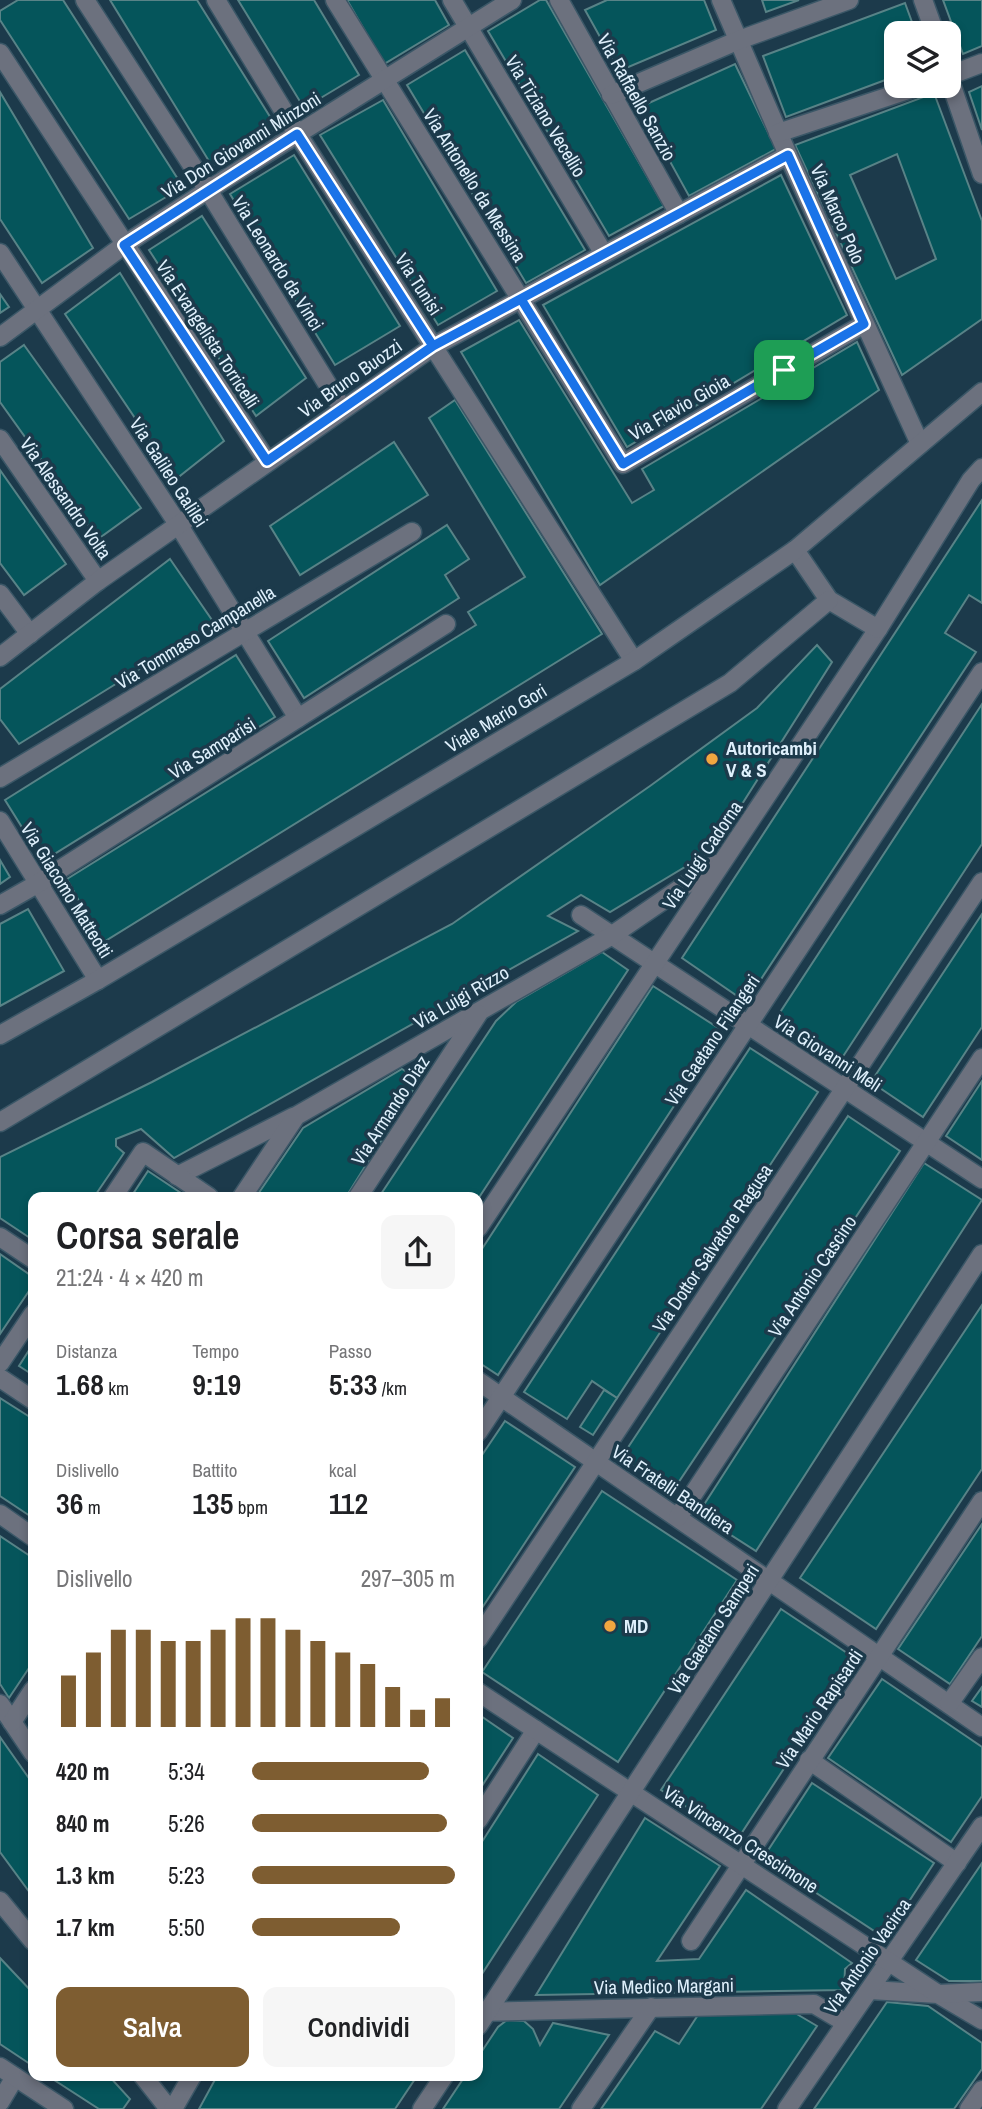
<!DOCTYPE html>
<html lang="it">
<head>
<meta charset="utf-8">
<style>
	body { margin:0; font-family:"Archivo Narrow",sans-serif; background:#f6f6f6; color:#202124; height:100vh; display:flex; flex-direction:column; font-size:26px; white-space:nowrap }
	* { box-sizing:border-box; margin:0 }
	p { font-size:23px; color:#757577 }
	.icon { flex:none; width:38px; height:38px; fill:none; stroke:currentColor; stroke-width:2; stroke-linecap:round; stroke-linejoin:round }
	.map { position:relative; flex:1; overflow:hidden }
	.drawer { position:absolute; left:28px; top:1192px; width:455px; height:889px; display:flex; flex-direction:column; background:#fff; border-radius:14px; box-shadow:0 4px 10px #0003 }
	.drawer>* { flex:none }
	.controls { position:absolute; left:884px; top:21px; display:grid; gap:14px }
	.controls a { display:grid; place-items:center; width:77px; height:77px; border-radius:14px; background:#fff; box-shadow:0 4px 10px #0003; font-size:35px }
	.pin { position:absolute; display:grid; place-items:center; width:60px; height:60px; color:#fff; margin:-30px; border-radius:14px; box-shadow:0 4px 10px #0006 }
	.round { display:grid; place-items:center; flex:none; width:74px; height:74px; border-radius:14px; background:#f6f6f6 }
	.summary { display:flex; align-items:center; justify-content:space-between; height:119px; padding:0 28px }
	h1 { font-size:38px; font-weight:600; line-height:52px }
	.figures { display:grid; grid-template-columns:repeat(3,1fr); gap:10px; height:119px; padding:7px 28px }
	.figures div { display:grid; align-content:center }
	.figures b { font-size:30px; font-weight:600 }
	.figures small { font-size:19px; font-weight:400 }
	.figures p { font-size:19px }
	.chart { height:196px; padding:14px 28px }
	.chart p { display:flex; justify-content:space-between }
	.chart svg { width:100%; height:126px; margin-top:7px; stroke:#7e5d31; stroke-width:6 }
	.primary-button { display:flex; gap:14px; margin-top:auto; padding:14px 28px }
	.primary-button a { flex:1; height:80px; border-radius:14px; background:#7e5d31; color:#fff; font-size:28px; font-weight:600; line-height:80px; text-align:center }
	.primary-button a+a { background:#f6f6f6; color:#202124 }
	ul { padding:0 28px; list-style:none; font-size:23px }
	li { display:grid; grid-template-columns:112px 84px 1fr; align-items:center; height:52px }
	li i { height:18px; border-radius:9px; background:#7e5d31 }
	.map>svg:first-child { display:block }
	.building { fill:#05555b; stroke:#588387; stroke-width:2; fill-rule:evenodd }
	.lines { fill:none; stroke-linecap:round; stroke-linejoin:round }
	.minor-casing { stroke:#3b5767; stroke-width:21 }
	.tertiary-casing { stroke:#3b5767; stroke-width:21 }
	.minor { stroke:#6c717e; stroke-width:18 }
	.tertiary { stroke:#6c717e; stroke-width:18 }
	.route-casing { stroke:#fff; stroke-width:14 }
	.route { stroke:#1a73e8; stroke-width:9 }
	.poi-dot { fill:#f1a640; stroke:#1c3a4b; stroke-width:2.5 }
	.labels { text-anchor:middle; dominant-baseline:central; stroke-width:7; stroke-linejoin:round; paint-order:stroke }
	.street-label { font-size:19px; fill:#dff0fc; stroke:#1c3a4b }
	.poi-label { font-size:19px; font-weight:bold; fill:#dff0fc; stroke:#1c3a4b; text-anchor:start }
</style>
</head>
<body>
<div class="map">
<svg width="982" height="2109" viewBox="0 0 982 2109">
	<rect width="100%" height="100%" fill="#1c3a4b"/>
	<g class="building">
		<path d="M18 0H63L183 187 129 219 0 20V11Z"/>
		<path d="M110 0H197L277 128 212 166Z"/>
		<path d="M238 0H314L359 75 304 108Z"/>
		<path d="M347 0H435L449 25 384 64Z"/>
		<path d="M540 0H546L664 206 609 236 488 31Z"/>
		<path d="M607 0H704L716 30 619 71 585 10Z"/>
		<path d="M762 0H799L766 12Z"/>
		<path d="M943 0H982V46L963 54Z"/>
		<path d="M905 3 916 33H896V76L786 117 763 56Z"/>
		<path d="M465 50 585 250 526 283 407 85Z"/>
		<path d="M735 64 776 149 689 196 640 107Z"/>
		<path d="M982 86V130L969 92Z"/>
		<path d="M0 92 93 248 42 283 0 219Z"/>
		<path d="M934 93 982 221V319L902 375 795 145ZM897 154 936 259 896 279 850 175Z"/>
		<path d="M383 100 497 291 438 325 320 135Z"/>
		<path d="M294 155 400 326 335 365 230 194Z"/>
		<path d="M781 175 847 315 627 447 543 305Z"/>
		<path d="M202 216 306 378 256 416 149 250Z"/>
		<path d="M120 273 224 441 176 479 65 314Z"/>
		<path d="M0 294 9 307 0 313Z"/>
		<path d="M519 320 632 503 654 490 642 469 857 342 879 390 600 585 461 352Z"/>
		<path d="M24 345 141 508 98 539 0 402V362Z"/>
		<path d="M455 400 602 634 102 943 67 879 476 625 468 612 525 577 429 418Z"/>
		<path d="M394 442 428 495 300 575 270 526Z"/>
		<path d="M0 470 66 564 24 595 0 563Z"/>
		<path d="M982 500V603L969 595 945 633 976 652 746 1002 682 958Z"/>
		<path d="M447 525 469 559 445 575 459 598 304 698 268 641Z"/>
		<path d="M170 559 214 623 19 744 0 719V689Z"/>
		<path d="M817 645 832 662 713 850 610 912 581 895 548 916 578 931 174 1158 141 1129 116 1139V1146L124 1153 94 1197H33V1240L0 1218V1157L152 1082 452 924 650 786 757 708Z"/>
		<path d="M236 655 275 717 43 861 5 800Z"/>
		<path d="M982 704V844L840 1061 775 1020Z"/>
		<path d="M0 860 10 877 0 884Z"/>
		<path d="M28 909 64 971 0 1006V924Z"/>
		<path d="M982 914V1027L923 1117 871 1082Z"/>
		<path d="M602 952 628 970 478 1199 379 1197 496 1021 516 1002Z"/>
		<path d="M653 986 723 1031 498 1375 478 1362V1255Z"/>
		<path d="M750 1048 818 1092 617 1398 592 1381 567 1419 524 1392Z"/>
		<path d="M402 1069 419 1080 346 1197H256L303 1128Z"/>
		<path d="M982 1081V1160L946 1136Z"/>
		<path d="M848 1116 900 1151 672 1492 621 1458Z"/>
		<path d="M924 1163 982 1200 756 1551 698 1514Z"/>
		<path d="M148 1171 187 1197H131Z"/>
		<path d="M0 1254 33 1277V1285L0 1334Z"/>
		<path d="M982 1305V1469L876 1629 800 1578Z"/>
		<path d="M33 1344V1375L19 1366Z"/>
		<path d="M604 1390 617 1398 593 1435 580 1427Z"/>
		<path d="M0 1398 33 1419V1518L0 1496Z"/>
		<path d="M505 1421 575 1467 478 1614V1461Z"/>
		<path d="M602 1491 737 1580 618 1762 482 1672Z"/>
		<path d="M982 1524V1636L950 1684 898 1649Z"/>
		<path d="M0 1536 33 1558V1662L9 1698 0 1684Z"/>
		<path d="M781 1609 856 1659 737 1840 661 1790Z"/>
		<path d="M882 1679 982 1747V1796L951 1842 828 1758Z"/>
		<path d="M982 1687V1707L972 1701Z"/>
		<path d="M478 1714 513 1738 478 1792Z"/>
		<path d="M0 1737 33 1784V1897L0 1852Z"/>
		<path d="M538 1754 598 1795 478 1980V1848Z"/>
		<path d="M812 1783 934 1863 885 1938 763 1858Z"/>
		<path d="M645 1818 720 1866 657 1961 699 1959 746 1890 852 1963 845 1969 844 1990 536 1995Z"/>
		<path d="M982 1863V1981H949L916 1960Z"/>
		<path d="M0 1958 33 1993V2066L0 2044Z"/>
		<path d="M887 2002 928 2006 982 2043V2069L954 2109H814Z"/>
		<path d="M795 2013 817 2026 761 2109H601L655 2031 679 2044 698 2015Z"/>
		<path d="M507 2020 524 2021 533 2029 540 2045 553 2023 609 2035 559 2109H443L465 2076H478V2057L498 2027Z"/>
		<path d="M48 2076H109L130 2099 123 2109H99Z"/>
		<path d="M217 2076H417L395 2109H199Z"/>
	</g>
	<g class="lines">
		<defs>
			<g id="minor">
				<path d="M85 0 208 190 342 408"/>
				<path d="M216 0 297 133 634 661"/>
				<path d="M335 0 623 464 864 324"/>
				<path d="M452 0 604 254"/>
				<path d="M559 0 679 214"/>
				<path d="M721 0 788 155 920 444"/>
				<path d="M923 0 935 33"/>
				<path d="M0 53 267 461"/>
				<path d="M948 75 982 174"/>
				<path d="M948 76 982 63"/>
				<path d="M611 95 739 40 849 0"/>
				<path d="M778 133 920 86"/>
				<path d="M0 253 178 524 298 718"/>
				<path d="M0 337 124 245 208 190 512 0"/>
				<path d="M0 439 98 581"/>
				<path d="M0 594 30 634"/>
				<path d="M0 657 98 581 434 346 788 155"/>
				<path d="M0 778 412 532"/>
				<path d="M0 821 98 980"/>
				<path d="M0 905 37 884 446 624"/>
				<path d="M581 915 982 1179"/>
				<path d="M177 1176 293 1117"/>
				<path d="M113 1197 143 1152 209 1197"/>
				<path d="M242 1197 296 1116 611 936 716 864"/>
				<path d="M358 1197 478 1014"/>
				<path d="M478 1228 878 629"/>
				<path d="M0 1237 33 1259"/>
				<path d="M0 1363 33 1314"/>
				<path d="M478 1381 982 1727"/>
				<path d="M478 1432 982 672"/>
				<path d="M0 1514 33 1537"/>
				<path d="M678 1517 982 1058"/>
				<path d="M478 1639 982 882"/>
				<path d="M0 1704 33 1753"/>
				<path d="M949 1704 982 1657"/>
				<path d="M12 1722 33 1690"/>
				<path d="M809 1760 957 1863"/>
				<path d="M478 1820 536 1730"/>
				<path d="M0 1901 33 1941"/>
				<path d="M691 1941 982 1501"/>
				<path d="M870 1990 938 1994 982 2020"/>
				<path d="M478 2012 814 2004 846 2023"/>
				<path d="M143 2076 169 2109"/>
				<path d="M0 2102 15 2077"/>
				<path d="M173 2109 192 2076"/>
				<path d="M581 2109 651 2007"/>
				<path d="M787 2109 982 1826"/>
				<path d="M969 2109 982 2090"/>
			</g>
			<g id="tertiary">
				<path d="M795 550 829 600 878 629 971 480 982 468"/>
				<path d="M0 1035 98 980 634 661 795 550 982 392"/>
				<path d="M0 1122 730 683 829 600"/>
				<path d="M0 1378 33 1400"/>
				<path d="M478 1692 938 1994 982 1992"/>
				<path d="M478 2026 982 1254"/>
				<path d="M0 2067 64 2109"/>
				<path d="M422 2109 444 2076"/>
			</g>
		</defs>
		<use href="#minor" class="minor-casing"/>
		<use href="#tertiary" class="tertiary-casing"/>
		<use href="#minor" class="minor"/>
		<use href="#tertiary" class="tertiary"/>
	</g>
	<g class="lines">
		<defs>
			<path id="route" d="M784 370 623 464 521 299 433 346 267 461 124 245 297 134 433 346 788 155 864 324 784 370"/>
		</defs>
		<use href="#route" class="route-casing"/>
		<use href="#route" class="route"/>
	</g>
	<g class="poi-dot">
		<circle cx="712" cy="759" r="7"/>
		<circle cx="610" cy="1626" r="7"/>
	</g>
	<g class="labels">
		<g class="street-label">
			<text transform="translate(637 97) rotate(61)">Via Raffaello Sanzio</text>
			<text transform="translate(546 116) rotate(59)">Via Tiziano Vecellio</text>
			<text transform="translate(241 145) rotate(-32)">Via Don Giovanni Minzoni</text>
			<text transform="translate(475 185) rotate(58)">Via Antonello da Messina</text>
			<text transform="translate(838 214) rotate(66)">Via Marco Polo</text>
			<text transform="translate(278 263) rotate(58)">Via Leonardo da Vinci</text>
			<text transform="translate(419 284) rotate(57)">Via Tunisi</text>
			<text transform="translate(208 334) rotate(57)">Via Evangelista Torricelli</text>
			<text transform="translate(350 378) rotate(-35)">Via Bruno Buozzi</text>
			<text transform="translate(679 407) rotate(-30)">Via Flavio Gioia</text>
			<text transform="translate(169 472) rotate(57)">Via Galileo Galilei</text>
			<text transform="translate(66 498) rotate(55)">Via Alessandro Volta</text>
			<text transform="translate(195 637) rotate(-31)">Via Tommaso Campanella</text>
			<text transform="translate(496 718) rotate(-31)">Viale Mario Gori</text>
			<text transform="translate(212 748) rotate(-32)">Via Samparisi</text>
			<text transform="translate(702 855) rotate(-56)">Via Luigi Cadorna</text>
			<text transform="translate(67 890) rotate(58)">Via Giacomo Matteotti</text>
			<text transform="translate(461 997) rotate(-30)">Via Luigi Rizzo</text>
			<text transform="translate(712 1040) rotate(-56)">Via Gaetano Filangeri</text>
			<text transform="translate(828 1053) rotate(33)">Via Giovanni Meli</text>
			<text transform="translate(390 1110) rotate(-57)">Via Armando Diaz</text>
			<text transform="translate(712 1248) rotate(-56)">Via Dottor Salvatore Ragusa</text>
			<text transform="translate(812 1276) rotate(-56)">Via Antonio Cascino</text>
			<text transform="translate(673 1489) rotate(34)">Via Fratelli Bandiera</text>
			<text transform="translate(713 1629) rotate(-57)">Via Gaetano Samperi</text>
			<text transform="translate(819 1709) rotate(-56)">Via Mario Rapisardi</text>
			<text transform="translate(741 1839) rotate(33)">Via Vincenzo Crescimone</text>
			<text transform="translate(867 1956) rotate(-55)">Via Antonio Vacirca</text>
			<text transform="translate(664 1986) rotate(-1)">Via Medico Margani</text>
		</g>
		<g class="poi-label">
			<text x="726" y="748">Autoricambi<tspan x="726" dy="22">V &amp; S</tspan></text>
			<text x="624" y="1626">MD</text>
		</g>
	</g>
</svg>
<div class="controls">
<a><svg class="icon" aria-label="layers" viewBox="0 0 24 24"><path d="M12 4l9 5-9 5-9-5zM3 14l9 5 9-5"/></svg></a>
</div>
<div class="pin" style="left:784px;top:370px;background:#1e9e55"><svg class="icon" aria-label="arrive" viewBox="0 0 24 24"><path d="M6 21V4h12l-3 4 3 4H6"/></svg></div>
<section class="drawer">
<div class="summary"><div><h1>Corsa serale</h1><p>21:24 · 4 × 420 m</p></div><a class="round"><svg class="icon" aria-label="share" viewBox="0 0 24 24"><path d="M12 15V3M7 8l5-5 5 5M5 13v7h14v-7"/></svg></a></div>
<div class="figures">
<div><p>Distanza</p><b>1.68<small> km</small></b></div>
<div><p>Tempo</p><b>9:19</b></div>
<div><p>Passo</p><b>5:33<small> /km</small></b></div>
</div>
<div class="figures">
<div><p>Dislivello</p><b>36<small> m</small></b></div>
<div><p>Battito</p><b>135<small> bpm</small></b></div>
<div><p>kcal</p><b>112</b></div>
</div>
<div class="chart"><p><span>Dislivello</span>297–305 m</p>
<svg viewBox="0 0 160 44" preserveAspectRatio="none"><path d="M5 44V26M15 44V18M25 44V10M35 44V10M45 44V14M55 44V14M65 44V10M75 44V6M85 44V6M95 44V10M105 44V14M115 44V18M125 44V22M135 44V30M145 44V38M155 44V34"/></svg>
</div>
<ul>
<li><b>420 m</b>5:34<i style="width:87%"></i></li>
<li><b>840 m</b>5:26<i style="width:96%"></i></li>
<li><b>1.3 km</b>5:23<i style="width:100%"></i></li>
<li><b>1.7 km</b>5:50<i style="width:73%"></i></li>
</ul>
<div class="primary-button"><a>Salva</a><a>Condividi</a></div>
</section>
</div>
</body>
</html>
